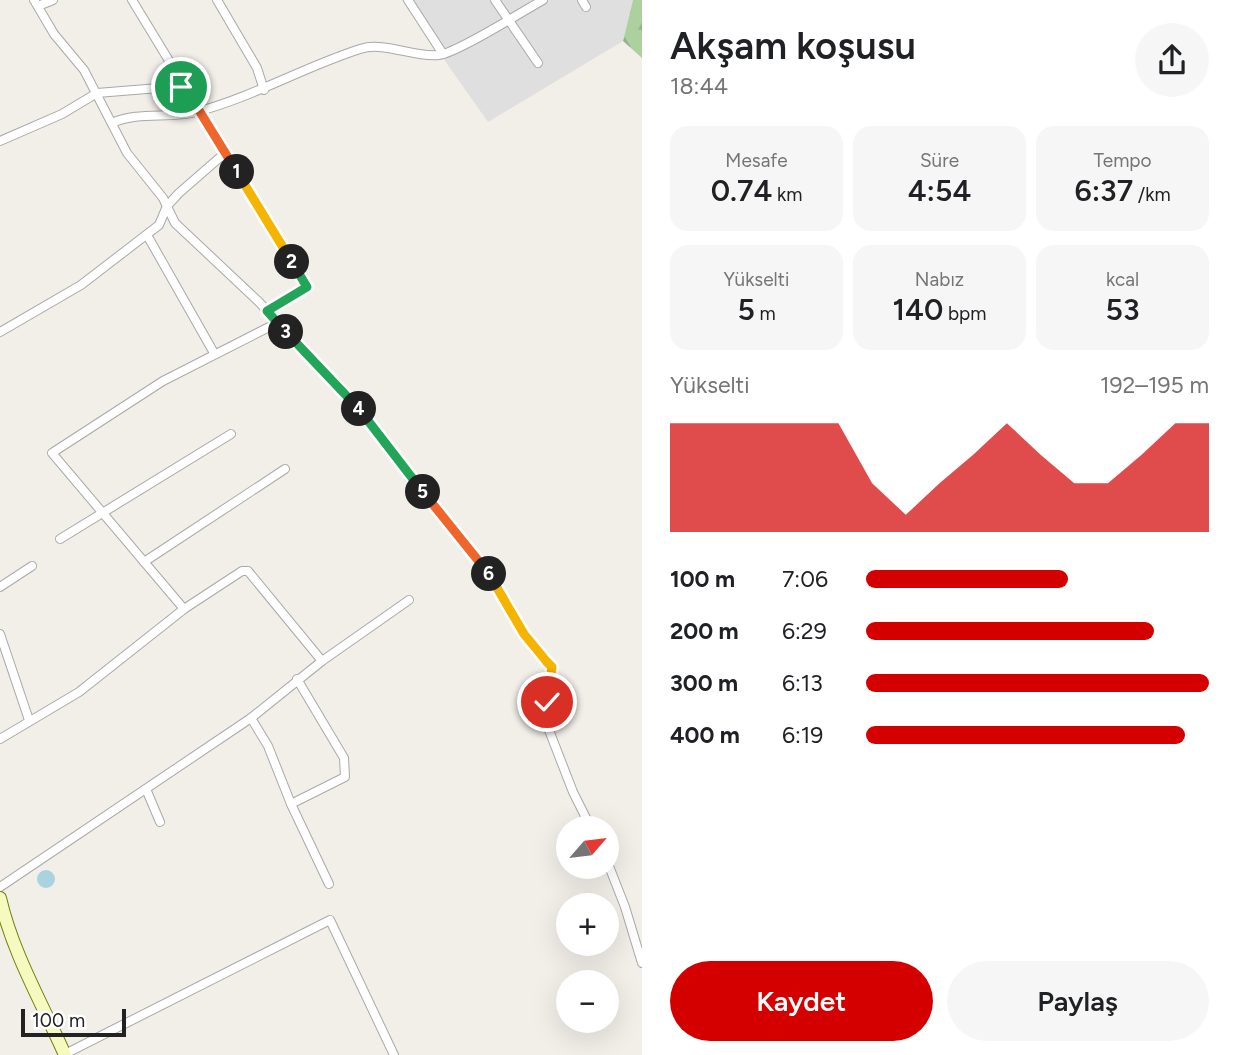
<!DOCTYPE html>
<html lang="tr">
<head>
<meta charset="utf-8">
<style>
	body { margin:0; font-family:Figtree,sans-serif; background:#f6f6f6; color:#202124; height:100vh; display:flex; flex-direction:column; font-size:26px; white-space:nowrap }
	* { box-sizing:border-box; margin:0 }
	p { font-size:23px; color:#757577 }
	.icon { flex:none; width:38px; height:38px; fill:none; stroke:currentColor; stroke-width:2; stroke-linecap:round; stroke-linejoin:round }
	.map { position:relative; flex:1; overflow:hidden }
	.drawer { display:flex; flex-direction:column; background:#fff; width:595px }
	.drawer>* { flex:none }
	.needle { width:46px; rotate:62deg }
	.controls { position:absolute; left:556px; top:816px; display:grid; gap:14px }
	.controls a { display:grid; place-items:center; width:63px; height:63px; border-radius:50%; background:#fff; box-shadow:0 7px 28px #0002; font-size:35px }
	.scale { position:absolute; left:21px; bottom:18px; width:105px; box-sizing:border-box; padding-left:7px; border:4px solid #222; border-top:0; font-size:19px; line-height:24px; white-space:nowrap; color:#222; -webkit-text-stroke:5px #fff; paint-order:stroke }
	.pin { position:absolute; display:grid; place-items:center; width:60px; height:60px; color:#fff; margin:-30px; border:4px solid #fff; border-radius:50%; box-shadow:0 2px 7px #0007 }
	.km { position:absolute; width:35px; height:35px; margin:-18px; border-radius:50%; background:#222; color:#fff; font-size:19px; line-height:35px; text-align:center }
	.round { display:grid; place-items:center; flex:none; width:74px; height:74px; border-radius:37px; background:#f6f6f6 }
	.summary { display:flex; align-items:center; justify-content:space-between; height:119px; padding:0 28px }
	h1 { font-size:38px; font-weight:600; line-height:52px }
	.metrics { display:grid; grid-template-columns:repeat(3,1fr); gap:10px; height:119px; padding:7px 28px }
	.metrics div { display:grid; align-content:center; border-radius:18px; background:#f6f6f6; text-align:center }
	.metrics b { font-size:30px; font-weight:600 }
	.metrics small { font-size:19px; font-weight:400 }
	.metrics p { font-size:19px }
	.chart { height:196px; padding:14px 28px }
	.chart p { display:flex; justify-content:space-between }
	.chart svg { width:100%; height:126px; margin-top:7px; fill:#d40000; opacity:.7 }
	.button { display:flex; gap:14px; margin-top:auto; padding:14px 28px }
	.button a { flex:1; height:80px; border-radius:42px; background:#d40000; color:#fff; font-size:28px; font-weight:600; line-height:80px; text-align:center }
	.button a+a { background:#f6f6f6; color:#202124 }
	ul { padding:0 28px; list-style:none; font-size:23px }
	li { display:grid; grid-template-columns:112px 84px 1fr; align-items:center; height:52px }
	li i { height:18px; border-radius:9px; background:#d40000 }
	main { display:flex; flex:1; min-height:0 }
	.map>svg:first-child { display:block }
	.residential { fill:#e0dfdf }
	.forest { fill:url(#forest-firs) }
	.water { fill:#aad3df }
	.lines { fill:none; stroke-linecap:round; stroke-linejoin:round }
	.street-casing { stroke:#a9a9a9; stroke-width:10 }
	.secondary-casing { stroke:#707d05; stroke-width:14 }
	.street { stroke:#fff; stroke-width:8 }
	.secondary { stroke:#f7fabf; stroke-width:12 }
	.split-1-casing { stroke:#fff; stroke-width:14 }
	.split-2-casing { stroke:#fff; stroke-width:14 }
	.split-3-casing { stroke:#fff; stroke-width:14 }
	.split-4-casing { stroke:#fff; stroke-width:14 }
	.split-5-casing { stroke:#fff; stroke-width:14 }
	.split-6-casing { stroke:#fff; stroke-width:14 }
	.split-7-casing { stroke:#fff; stroke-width:14 }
	.split-8-casing { stroke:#fff; stroke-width:14 }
	.split-1 { stroke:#f0652b; stroke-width:9 }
	.split-2 { stroke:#f5b400; stroke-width:9 }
	.split-3 { stroke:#22a559; stroke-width:9 }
	.split-4 { stroke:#22a559; stroke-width:9 }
	.split-5 { stroke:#22a559; stroke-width:9 }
	.split-6 { stroke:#f0652b; stroke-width:9 }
	.split-7 { stroke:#f5b400; stroke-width:9 }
	.split-8 { stroke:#f5b400; stroke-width:9 }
</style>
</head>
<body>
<main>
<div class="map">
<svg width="642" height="1055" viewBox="0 0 642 1055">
	<defs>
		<pattern id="forest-firs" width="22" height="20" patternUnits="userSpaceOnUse" patternTransform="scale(1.75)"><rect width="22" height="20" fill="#add19e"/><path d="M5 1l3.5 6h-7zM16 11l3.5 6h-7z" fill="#95b388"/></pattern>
	</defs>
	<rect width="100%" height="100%" fill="#f2efe9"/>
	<path class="residential" d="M402 0H633L623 41 488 122Z"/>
	<path class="forest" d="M633 0H642V58L623 41Z"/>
	<circle class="water" cx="46" cy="879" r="9"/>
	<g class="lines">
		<defs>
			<g id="street">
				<path d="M34 0 54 34 84 70 127 153 163 198 175 223 258 301 363 413 410 478 489 575 524 634 552 667 547 725 573 792 591 828"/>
				<path d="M132 0 307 287 267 311"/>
				<path d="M217 0 257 68 264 90"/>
				<path d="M408 0 443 54"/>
				<path d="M495 0 538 63"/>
				<path d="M582 0 586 7"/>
				<path d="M38 6 53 0"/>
				<path d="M112 123C139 111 168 119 196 112 253 97 304 67 360 49 385 41 414 58 439 55 457 53 523 11 543 0"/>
				<path d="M0 141 62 114 97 93 184 86"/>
				<path d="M147 235 214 353"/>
				<path d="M0 332 81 285 159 225 167 206 179 193 225 153"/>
				<path d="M60 539 231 434"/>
				<path d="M144 562 285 469"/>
				<path d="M0 587 32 566"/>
				<path d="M184 609 52 453 163 381 277 323"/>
				<path d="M0 634 29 720"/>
				<path d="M251 718 268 746 291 804 329 884"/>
				<path d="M0 739 79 692 184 609 242 571H248L322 661"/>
				<path d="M146 789 160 822"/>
				<path d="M291 804 345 777 344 758 297 679"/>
				<path d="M607 861 625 907 642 963"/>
				<path d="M0 887 251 718 322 661 409 600"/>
				<path d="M65 1054 330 920 394 1055"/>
			</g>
			<path id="secondary" d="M0 898C13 954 42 1003 65 1055"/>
		</defs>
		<use href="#street" class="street-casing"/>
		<use href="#secondary" class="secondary-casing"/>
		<use href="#street" class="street"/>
		<use href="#secondary" class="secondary"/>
	</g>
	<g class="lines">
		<defs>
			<path id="split-1" d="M181 87 184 86 237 172"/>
			<path id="split-2" d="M237 172 292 262"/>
			<path id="split-3" d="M286 332 267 311 307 287 292 262"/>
			<path id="split-4" d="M286 332 359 409"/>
			<path id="split-5" d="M359 409 423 492"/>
			<path id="split-6" d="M423 492 489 574"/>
			<path id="split-7" d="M489 574 524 634 547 662"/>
			<path id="split-8" d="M547 662 552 667 547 702"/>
		</defs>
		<use href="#split-1" class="split-1-casing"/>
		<use href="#split-2" class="split-2-casing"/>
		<use href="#split-3" class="split-3-casing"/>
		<use href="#split-4" class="split-4-casing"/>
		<use href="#split-5" class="split-5-casing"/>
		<use href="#split-6" class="split-6-casing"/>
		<use href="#split-7" class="split-7-casing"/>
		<use href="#split-8" class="split-8-casing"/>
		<use href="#split-1" class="split-1"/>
		<use href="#split-2" class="split-2"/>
		<use href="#split-3" class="split-3"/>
		<use href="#split-4" class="split-4"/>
		<use href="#split-5" class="split-5"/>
		<use href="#split-6" class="split-6"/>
		<use href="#split-7" class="split-7"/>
		<use href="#split-8" class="split-8"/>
	</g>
</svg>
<div class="controls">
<a><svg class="needle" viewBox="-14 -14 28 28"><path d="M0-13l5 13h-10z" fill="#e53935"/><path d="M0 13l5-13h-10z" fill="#757577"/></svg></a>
<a>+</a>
<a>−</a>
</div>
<div class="scale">100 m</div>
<div class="pin" style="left:181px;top:87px;background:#1e9e55"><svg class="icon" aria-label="arrive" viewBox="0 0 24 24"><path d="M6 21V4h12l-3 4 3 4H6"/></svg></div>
<div class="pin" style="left:547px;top:702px;background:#d93025"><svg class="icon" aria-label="check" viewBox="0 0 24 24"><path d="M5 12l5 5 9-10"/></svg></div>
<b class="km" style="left:237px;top:172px">1</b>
<b class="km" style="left:292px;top:262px">2</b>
<b class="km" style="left:286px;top:332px">3</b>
<b class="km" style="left:359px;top:409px">4</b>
<b class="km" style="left:423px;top:492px">5</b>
<b class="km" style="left:489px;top:574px">6</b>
</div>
<section class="drawer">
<div class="summary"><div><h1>Akşam koşusu</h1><p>18:44</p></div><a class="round"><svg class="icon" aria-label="share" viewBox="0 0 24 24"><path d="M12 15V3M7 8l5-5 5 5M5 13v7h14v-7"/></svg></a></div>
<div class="metrics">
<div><p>Mesafe</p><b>0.74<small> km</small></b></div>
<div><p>Süre</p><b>4:54</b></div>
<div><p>Tempo</p><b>6:37<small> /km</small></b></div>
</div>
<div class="metrics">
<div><p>Yükselti</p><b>5<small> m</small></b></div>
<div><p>Nabız</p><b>140<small> bpm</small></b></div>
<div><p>kcal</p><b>53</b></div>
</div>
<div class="chart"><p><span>Yükselti</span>192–195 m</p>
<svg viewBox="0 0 160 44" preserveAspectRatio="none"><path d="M0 44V6L10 6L20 6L30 6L40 6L50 6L60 27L70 38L80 27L90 17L100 6L110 17L120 27L130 27L140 17L150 6L160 6V44z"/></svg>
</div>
<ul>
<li><b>100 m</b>7:06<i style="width:59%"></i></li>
<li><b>200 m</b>6:29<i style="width:84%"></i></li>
<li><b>300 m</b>6:13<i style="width:100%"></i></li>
<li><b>400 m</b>6:19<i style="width:93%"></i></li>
</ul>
<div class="button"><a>Kaydet</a><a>Paylaş</a></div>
</section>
</main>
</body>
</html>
